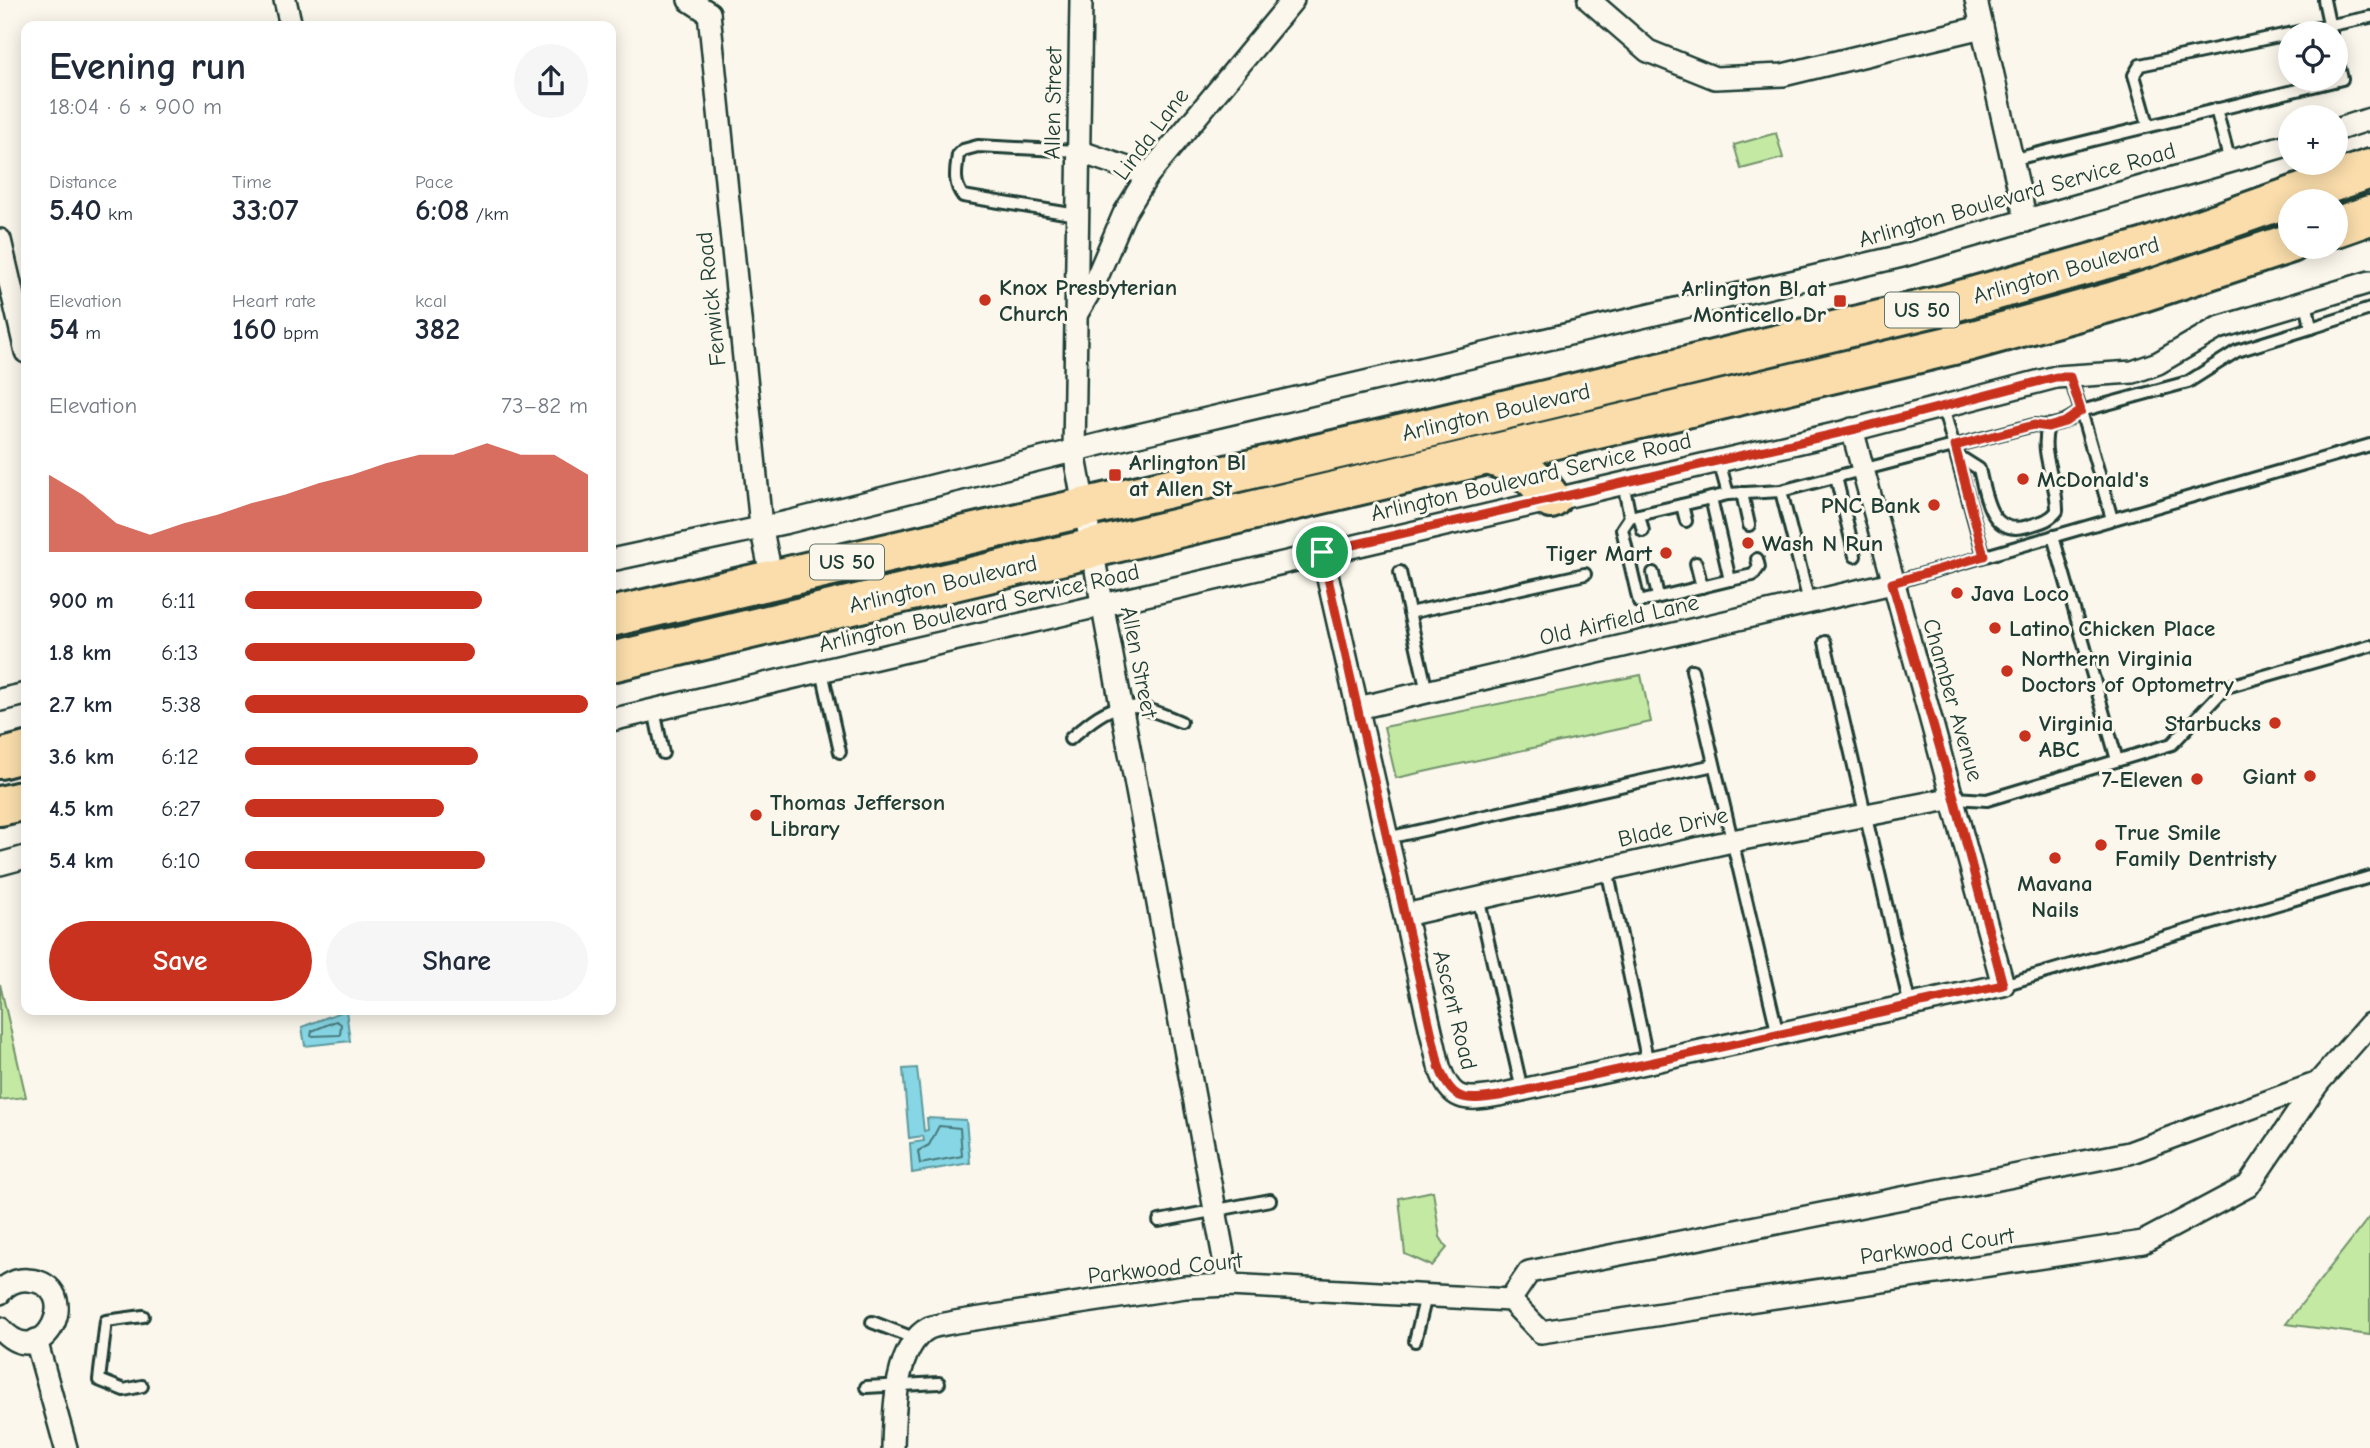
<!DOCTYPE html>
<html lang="en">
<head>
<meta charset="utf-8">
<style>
	body { margin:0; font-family:"Comic Neue",sans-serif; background:#f6f6f7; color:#1f2937; height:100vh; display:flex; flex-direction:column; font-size:26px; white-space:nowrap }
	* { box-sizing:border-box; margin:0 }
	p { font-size:23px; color:#747a83 }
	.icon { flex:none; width:38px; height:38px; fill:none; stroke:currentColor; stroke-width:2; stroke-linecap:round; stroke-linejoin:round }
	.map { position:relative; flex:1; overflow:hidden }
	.sheet { position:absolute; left:21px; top:21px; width:595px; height:994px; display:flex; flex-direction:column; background:#fff; border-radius:14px; box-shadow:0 4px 18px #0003 }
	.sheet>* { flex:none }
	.tools { position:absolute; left:2278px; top:21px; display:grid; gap:14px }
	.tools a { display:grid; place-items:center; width:70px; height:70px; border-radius:50%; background:#fff; box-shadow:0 4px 18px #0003; font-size:35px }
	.pin { position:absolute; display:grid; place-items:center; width:60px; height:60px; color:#fff; margin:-30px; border:4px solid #fff; border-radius:50%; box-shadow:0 2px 7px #0007 }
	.round { display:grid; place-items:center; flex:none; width:74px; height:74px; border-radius:37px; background:#f6f6f7 }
	.headline { display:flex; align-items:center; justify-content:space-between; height:119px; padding:0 28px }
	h1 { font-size:38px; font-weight:800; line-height:52px }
	.metrics { display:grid; grid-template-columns:repeat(3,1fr); gap:10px; height:119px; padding:7px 28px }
	.metrics div { display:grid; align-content:center }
	.metrics b { font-size:30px; font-weight:800 }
	.metrics small { font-size:19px; font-weight:400 }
	.metrics p { font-size:19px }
	.chart { height:196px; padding:14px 28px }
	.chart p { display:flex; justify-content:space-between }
	.chart svg { width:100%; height:126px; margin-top:7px; fill:#c8321e; opacity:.7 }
	.cta { display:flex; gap:14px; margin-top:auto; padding:14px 28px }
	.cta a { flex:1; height:80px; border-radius:42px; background:#c8321e; color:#fff; font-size:28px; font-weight:800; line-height:80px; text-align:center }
	.cta a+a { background:#f6f6f7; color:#1f2937 }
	ul { padding:0 28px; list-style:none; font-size:23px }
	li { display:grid; grid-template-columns:112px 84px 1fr; align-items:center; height:52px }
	li i { height:18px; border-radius:9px; background:#c8321e }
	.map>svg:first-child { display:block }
	.green { fill:#c4e9a3; stroke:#72936c; stroke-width:2 }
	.water { fill:#87d6e5; stroke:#5d999e; stroke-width:2 }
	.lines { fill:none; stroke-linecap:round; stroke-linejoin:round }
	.shore { stroke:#497a7b; stroke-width:2 }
	.lane-casing { stroke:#1f3d34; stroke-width:16 }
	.street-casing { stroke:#1f3d34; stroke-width:26 }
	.highway-casing { stroke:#1f3d34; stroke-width:44 }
	.lane { stroke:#fbf7ec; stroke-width:10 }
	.street { stroke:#fbf7ec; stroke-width:21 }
	.highway { stroke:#faddab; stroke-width:38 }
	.route-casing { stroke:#fff; stroke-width:14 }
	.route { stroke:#c8321e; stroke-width:9 }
	.poi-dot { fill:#c8321e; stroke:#fbf7ec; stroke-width:2.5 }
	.labels { text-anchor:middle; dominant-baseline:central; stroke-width:6; stroke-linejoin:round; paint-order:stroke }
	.shield { fill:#fbf7ec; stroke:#61756b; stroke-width:2 }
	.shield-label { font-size:21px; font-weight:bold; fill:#1f3d34 }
	.street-label { font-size:23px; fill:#1f3d34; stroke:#fbf7ec }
	.poi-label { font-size:23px; font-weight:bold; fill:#1f3d34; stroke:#fbf7ec; text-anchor:start }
</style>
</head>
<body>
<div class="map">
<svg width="2370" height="1448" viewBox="0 0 2370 1448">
	<rect width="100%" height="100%" fill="#fbf7ec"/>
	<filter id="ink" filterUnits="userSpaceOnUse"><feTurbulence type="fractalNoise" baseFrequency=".0143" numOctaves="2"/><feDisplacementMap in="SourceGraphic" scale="14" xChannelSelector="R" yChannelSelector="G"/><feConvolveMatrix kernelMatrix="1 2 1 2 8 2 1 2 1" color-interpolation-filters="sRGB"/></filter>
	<g filter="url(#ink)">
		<g class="green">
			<path d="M1776 133 1783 158 1741 169 1734 145Z"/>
			<path d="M1641 675 1651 722 1396 778 1384 727Z"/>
			<path d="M0 984 26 1097 0 1100Z"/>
			<path d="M1433 1191 1440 1237 1447 1248 1432 1266 1405 1254 1399 1198Z"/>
			<path d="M2370 1216V1335L2286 1324Z"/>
		</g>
		<g class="water">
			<path d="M346 1010 350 1041 305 1046 302 1027Z"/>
			<path d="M917 1068 924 1131 928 1130 927 1118 966 1120 970 1163 912 1173 910 1143 924 1141 923 1136 909 1138 903 1069Z"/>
		</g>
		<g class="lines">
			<g class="shore">
				<path d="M336 1021 341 1024 340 1035 311 1036 312 1031Z"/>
				<path d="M939 1126 960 1128 962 1156 920 1164 918 1151 929 1145Z"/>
			</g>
			<defs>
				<g id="lane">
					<path d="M2324 0 2331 33"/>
					<path d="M2216 109 2230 162"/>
					<path d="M2148 124 2134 75 2140 65 2370 17"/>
					<path d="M2011 160 2342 79 2336 54"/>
					<path d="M1077 215 963 196C953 183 956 171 958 155L963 150 978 146 1078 151"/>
					<path d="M2311 328 2370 309"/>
					<path d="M1943 407 1984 556"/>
					<path d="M1957 455 1979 469C1986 497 1990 537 2028 526 2041 522 2049 521 2057 511 2058 482 2039 455 2048 427"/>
					<path d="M1719 461 1728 494"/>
					<path d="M1836 477 1855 556"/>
					<path d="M1623 483 1630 517 1622 529 1639 602 1730 580 1711 498"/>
					<path d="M1781 491 1809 602"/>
					<path d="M1742 493 1749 525"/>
					<path d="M1682 505 1686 521"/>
					<path d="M1639 515 1643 531"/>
					<path d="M1630 517 1728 494 1781 491 2034 425C2054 428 2066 422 2081 411L2070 377"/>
					<path d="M2112 519 2081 411 2188 382 2237 351 2311 328 2306 300"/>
					<path d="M2053 536 2117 760"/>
					<path d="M1696 563 1702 587"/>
					<path d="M1400 572 1427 692"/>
					<path d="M1653 573 1658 597"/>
					<path d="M1730 580 1753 575 1759 567 1757 559"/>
					<path d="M1892 583 2370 445"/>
					<path d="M1409 613 1585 574"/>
					<path d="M1825 642 1910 1006"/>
					<path d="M1692 670 1778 1035"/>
					<path d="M822 671 840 752"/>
					<path d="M654 710 663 753"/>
					<path d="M1070 739C1114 699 1127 699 1181 722"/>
					<path d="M1954 798 1987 800 2172 744 2226 687 2370 646"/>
					<path d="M1387 838 1714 765"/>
					<path d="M1607 869 1648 1063"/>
					<path d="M1478 897 1522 1090"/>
					<path d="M2003 985 2370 877"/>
					<path d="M1159 1221 1270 1200"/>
					<path d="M872 1322 916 1339"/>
					<path d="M1415 1341 1426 1296"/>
					<path d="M142 1386 124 1390 99 1380 106 1321 143 1316"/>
					<path d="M866 1387 939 1383"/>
				</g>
				<g id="street">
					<path d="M285 0 291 26"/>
					<path d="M689 0 709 13"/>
					<path d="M1081 0 1074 452 1229 1285"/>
					<path d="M1589 0 1648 51 1715 78 1783 75 1982 27"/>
					<path d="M1976 0 2026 221"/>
					<path d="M709 13 761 526 772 579"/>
					<path d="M2336 130 2370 119"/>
					<path d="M1078 151 1148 175"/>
					<path d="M0 240 26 352"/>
					<path d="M1076 315 1094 284 1124 214 1148 175 1293 0"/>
					<path d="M1322 552 1439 1066C1451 1102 1465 1101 1499 1095L2003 985 1852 429"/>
					<path d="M611 560 788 522 1117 440 1902 256 2291 144"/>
					<path d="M0 700 26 694"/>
					<path d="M1358 708 1892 583"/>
					<path d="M611 720 1856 429 2056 377 2133 372 2158 363 2218 328 2370 282"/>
					<path d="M0 864 26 857"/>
					<path d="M1405 915 1732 841 1954 798"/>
					<path d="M0 1293C6 1284 17 1279 28 1280 87 1284 45 1379 0 1328"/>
					<path d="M1510 1300 1529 1272 2129 1153 2318 1083 2370 1024"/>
					<path d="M36 1340 66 1448"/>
					<path d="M893 1448C894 1415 894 1346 929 1328 936 1325 947 1324 955 1322L1185 1287 1229 1285 1510 1300 1541 1332 2143 1242 2248 1186 2318 1083"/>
				</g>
				<g id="highway">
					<path d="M2336 227 2370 215"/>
					<path d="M1491 456C1522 466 1533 473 1551 499"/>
					<path d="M611 617 1412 432 1943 305 2146 248 2370 169"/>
					<path d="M611 662 1970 341 2115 301 2291 243"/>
					<path d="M0 759 26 752"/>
					<path d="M0 806 26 800"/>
				</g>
			</defs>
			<use href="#lane" class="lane-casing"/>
			<use href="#street" class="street-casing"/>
			<use href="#highway" class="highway-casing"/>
			<use href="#lane" class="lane"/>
			<use href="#street" class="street"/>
			<use href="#highway" class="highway"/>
		</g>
	</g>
	<g class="lines" filter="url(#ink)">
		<defs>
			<path id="route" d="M2056 377H2070L2081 411 2065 422 2048 427 2034 425 1955 446 1984 556 1892 583 1954 797 2003 985 1499 1096C1465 1101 1451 1102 1439 1066L1322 552 1856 429Z"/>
		</defs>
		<use href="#route" class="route-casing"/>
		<use href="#route" class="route"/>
	</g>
	<g class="poi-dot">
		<circle cx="985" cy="300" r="7"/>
		<rect x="1833" y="294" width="14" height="14" rx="3.5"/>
		<rect x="1108" y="468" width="14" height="14" rx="3.5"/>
		<circle cx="2023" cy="479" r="7"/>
		<circle cx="1934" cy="505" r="7"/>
		<circle cx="1748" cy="543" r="7"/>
		<circle cx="1666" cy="553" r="7"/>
		<circle cx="1957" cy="593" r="7"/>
		<circle cx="1995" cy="628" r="7"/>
		<circle cx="2007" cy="671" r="7"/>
		<circle cx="2275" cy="723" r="7"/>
		<circle cx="2025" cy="736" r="7"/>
		<circle cx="2310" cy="776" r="7"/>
		<circle cx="2197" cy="779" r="7"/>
		<circle cx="756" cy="815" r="7"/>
		<circle cx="2101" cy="845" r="7"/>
		<circle cx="2055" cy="858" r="7"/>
	</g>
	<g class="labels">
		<g class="shield">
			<rect x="1885" y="292.5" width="74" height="35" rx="5"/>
			<rect x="810" y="544.5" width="74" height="35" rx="5"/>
		</g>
		<g class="shield-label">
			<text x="1922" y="310">US 50</text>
			<text x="847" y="562">US 50</text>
		</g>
		<g class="street-label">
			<text transform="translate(1053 103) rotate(-89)">Allen Street</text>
			<text transform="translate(1151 134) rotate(-53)">Linda Lane</text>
			<text transform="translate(2017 195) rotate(-16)">Arlington Boulevard Service Road</text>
			<text transform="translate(2066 270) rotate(-16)">Arlington Boulevard</text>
			<text transform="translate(711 299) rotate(-96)">Fenwick Road</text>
			<text transform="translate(1496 412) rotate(-13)">Arlington Boulevard</text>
			<text transform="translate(1531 477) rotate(-13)">Arlington Boulevard Service Road</text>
			<text transform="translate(943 584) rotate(-13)">Arlington Boulevard</text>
			<text transform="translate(979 608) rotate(-13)">Arlington Boulevard Service Road</text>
			<text transform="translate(1619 620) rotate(-13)">Old Airfield Lane</text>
			<text transform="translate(1139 662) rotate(79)">Allen Street</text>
			<text transform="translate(1953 700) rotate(74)">Chamber Avenue</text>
			<text transform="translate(1673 827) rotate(-13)">Blade Drive</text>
			<text transform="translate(1455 1010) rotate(76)">Ascent Road</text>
			<text transform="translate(1937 1246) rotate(-8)">Parkwood Court</text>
			<text transform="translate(1165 1268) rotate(-6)">Parkwood Court</text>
		</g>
		<g class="poi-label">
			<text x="999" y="287">Knox Presbyterian<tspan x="999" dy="26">Church</tspan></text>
			<text x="1826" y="288" text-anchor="end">Arlington Bl at<tspan x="1826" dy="26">Monticello Dr</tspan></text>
			<text x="1129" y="462">Arlington Bl<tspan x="1129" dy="26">at Allen St</tspan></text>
			<text x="2037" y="479">McDonald's</text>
			<text x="1920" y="505" text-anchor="end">PNC Bank</text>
			<text x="1762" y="543">Wash N Run</text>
			<text x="1652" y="553" text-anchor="end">Tiger Mart</text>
			<text x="1971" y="593">Java Loco</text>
			<text x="2009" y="628">Latino Chicken Place</text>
			<text x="2021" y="658">Northern Virginia<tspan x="2021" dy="26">Doctors of Optometry</tspan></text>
			<text x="2039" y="723">Virginia<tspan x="2039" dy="26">ABC</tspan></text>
			<text x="2261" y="723" text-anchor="end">Starbucks</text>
			<text x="2296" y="776" text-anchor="end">Giant</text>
			<text x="2183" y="779" text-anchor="end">7-Eleven</text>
			<text x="770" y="802">Thomas Jefferson<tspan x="770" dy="26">Library</tspan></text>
			<text x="2115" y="832">True Smile<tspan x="2115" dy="26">Family Dentristy</tspan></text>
			<text x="2055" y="883" text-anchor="middle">Mavana<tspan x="2055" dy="26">Nails</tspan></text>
		</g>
	</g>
</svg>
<div class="tools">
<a><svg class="icon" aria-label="locate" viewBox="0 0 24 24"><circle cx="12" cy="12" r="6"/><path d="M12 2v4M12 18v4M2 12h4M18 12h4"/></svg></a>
<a>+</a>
<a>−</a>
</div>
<div class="pin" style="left:1322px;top:552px;background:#1e9e55"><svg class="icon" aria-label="arrive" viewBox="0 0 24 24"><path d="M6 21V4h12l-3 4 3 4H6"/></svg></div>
<section class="sheet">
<div class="headline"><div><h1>Evening run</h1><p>18:04 · 6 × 900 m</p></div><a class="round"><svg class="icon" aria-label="share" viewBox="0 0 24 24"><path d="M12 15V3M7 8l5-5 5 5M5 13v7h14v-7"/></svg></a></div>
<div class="metrics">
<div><p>Distance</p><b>5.40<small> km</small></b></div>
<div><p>Time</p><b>33:07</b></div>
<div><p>Pace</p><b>6:08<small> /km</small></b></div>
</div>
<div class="metrics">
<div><p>Elevation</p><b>54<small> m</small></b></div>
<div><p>Heart rate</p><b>160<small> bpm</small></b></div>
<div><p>kcal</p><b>382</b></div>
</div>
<div class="chart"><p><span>Elevation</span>73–82 m</p>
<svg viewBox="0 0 160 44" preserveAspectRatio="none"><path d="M0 44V17L10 24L20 34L30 38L40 34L50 31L60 27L70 24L80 20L90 17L100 13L110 10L120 10L130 6L140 10L150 10L160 17V44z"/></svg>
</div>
<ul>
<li><b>900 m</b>6:11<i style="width:69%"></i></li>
<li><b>1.8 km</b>6:13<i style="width:67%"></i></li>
<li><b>2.7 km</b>5:38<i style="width:100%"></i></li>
<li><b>3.6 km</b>6:12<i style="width:68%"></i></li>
<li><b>4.5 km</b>6:27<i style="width:58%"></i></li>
<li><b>5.4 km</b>6:10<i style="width:70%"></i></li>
</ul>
<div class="cta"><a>Save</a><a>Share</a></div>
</section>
</div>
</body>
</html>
